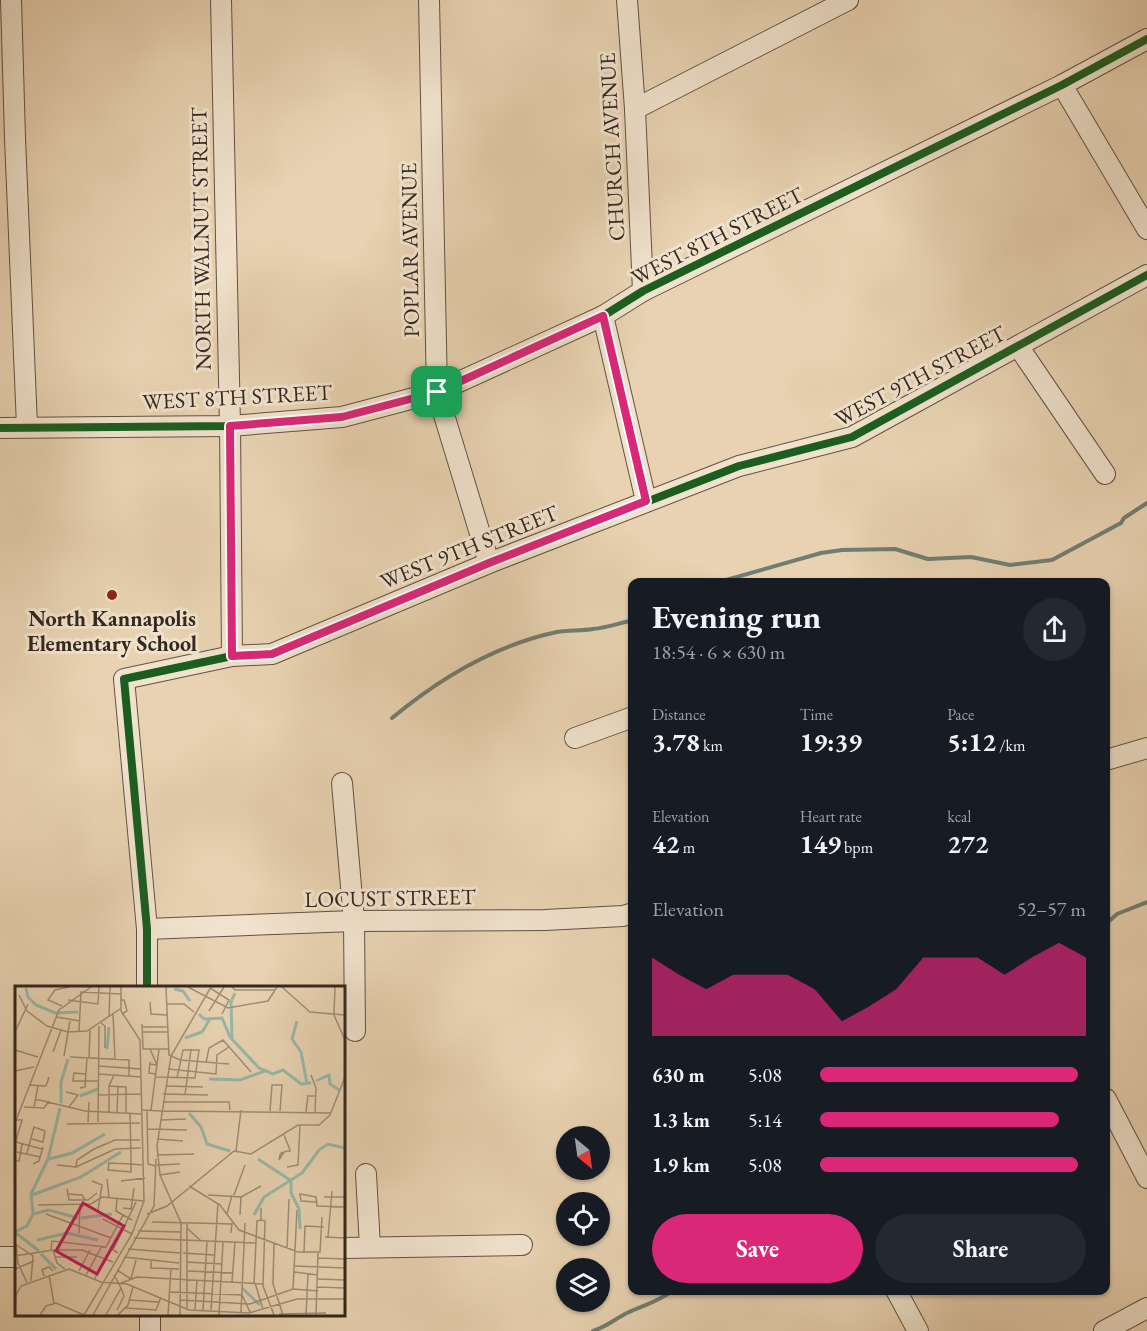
<!DOCTYPE html>
<html lang="en">
<head>
<meta charset="utf-8">
<style>
	body { margin:0; font-family:"EB Garamond",serif; background:#242831; color:#f1f3f6; height:100vh; display:flex; flex-direction:column; font-size:22px; white-space:nowrap }
	* { box-sizing:border-box; margin:0 }
	p { font-size:20px; color:#9ea1a6 }
	.icon { flex:none; width:33px; height:33px; fill:none; stroke:currentColor; stroke-width:2; stroke-linecap:round; stroke-linejoin:round }
	.map { position:relative; flex:1; overflow:hidden }
	.details { position:absolute; left:628px; top:578px; width:482px; height:717px; display:flex; flex-direction:column; background:#171b24; border-radius:12px; box-shadow:0 2px 4px #0004 }
	.details>* { flex:none }
	.needle { width:39px; rotate:151deg }
	.tools { position:absolute; left:556px; top:1126px; display:grid; gap:12px }
	.tools a { display:grid; place-items:center; width:54px; height:54px; border-radius:50%; background:#171b24; box-shadow:0 2px 4px #0004; font-size:30px }
	.pin { position:absolute; display:grid; place-items:center; width:51px; height:51px; color:#fff; margin:-26px; border-radius:12px; box-shadow:0 3px 9px #0006 }
	.round { display:grid; place-items:center; flex:none; width:63px; height:63px; border-radius:32px; background:#242831 }
	.head { display:flex; align-items:center; justify-content:space-between; height:102px; padding:0 24px }
	h1 { font-size:33px; font-weight:700; line-height:45px }
	.metrics { display:grid; grid-template-columns:repeat(3,1fr); gap:9px; height:102px; padding:6px 24px }
	.metrics div { display:grid; align-content:center }
	.metrics b { font-size:26px; font-weight:700 }
	.metrics small { font-size:16px; font-weight:400 }
	.metrics p { font-size:16px }
	.chart { height:168px; padding:12px 24px }
	.chart p { display:flex; justify-content:space-between }
	.chart svg { width:100%; height:108px; margin-top:6px; fill:#db2777; opacity:.7 }
	.cta { display:flex; gap:12px; margin-top:auto; padding:12px 24px }
	.cta a { flex:1; height:69px; border-radius:36px; background:#db2777; color:#fff; font-size:24px; font-weight:700; line-height:69px; text-align:center }
	.cta a+a { background:#242831; color:#f1f3f6 }
	ul { padding:0 24px; list-style:none; font-size:20px }
	li { display:grid; grid-template-columns:96px 72px 1fr; align-items:center; height:45px }
	li i { height:15px; border-radius:8px; background:#db2777 }
	.map>svg:first-child { display:block }
	.lines { fill:none; stroke-linecap:round; stroke-linejoin:round }
	.stream { stroke:#707e71; stroke-width:4 }
	.minor-casing { stroke:#615244; stroke-width:22 }
	.minor { stroke:#f0e2cc; stroke-width:20 }
	.cycleway-casing { stroke:#f0e2cc; stroke-width:11 }
	.cycleway { stroke:#1b5e20; stroke-width:8 }
	.route-casing { stroke:#fff; stroke-width:12 }
	.route { stroke:#db2777; stroke-width:8 }
	.poi-dot { fill:#8f2418; stroke:#f0e2cc; stroke-width:2 }
	.labels { text-anchor:middle; dominant-baseline:central; stroke-width:6; stroke-linejoin:round; paint-order:stroke }
	.street-label { font-size:22px; fill:#34271f; stroke:#f0e2cc }
	.poi-label { font-size:22px; font-weight:bold; fill:#34271f; stroke:#f0e2cc }
	.inset-river { fill:none; stroke:#98b8a7; stroke-width:3 }
	.inset-road { fill:none; stroke:#a08e77; stroke-width:1.5 }
	.view { fill:#c2185b; fill-opacity:0.15; stroke:#c2185b; stroke-width:3 }
	.inset-edge { fill:none; stroke:#34271f; stroke-width:3 }
</style>
</head>
<body>
<div class="map">
<svg width="1147" height="1331" viewBox="0 0 1147 1331">
	<rect width="100%" height="100%" fill="#e8d2b1"/>
	<filter id="stains"><feTurbulence type="fractalNoise" baseFrequency=".00333" numOctaves="4"/><feColorMatrix values="0 0 0 0 .2 0 0 0 0 .09 0 0 0 0 .02 0 0 0 .5 -.17"/></filter>
	<radialGradient id="worn" r=".72"><stop offset=".6" stop-color="#630" stop-opacity="0"/><stop offset="1" stop-color="#630" stop-opacity=".3"/></radialGradient>
	<g class="lines">
		<g class="stream">
			<path d="M719 582 821 553 842 550 895 549 928 559 971 557 1010 565 1052 560 1121 523 1124 518 1147 503"/>
			<path d="M392 718C440 678 495 645 557 632 569 630 581 631 593 629 605 628 617 624 629 621L633 617"/>
			<path d="M1106 924 1117 914 1147 902"/>
			<path d="M593 1331C606 1327 615 1319 627 1313 643 1305 659 1302 673 1290"/>
		</g>
		<defs>
			<g id="minor">
				<path d="M11 0 15 138 27 426"/>
				<path d="M221 0 230 426 232 656"/>
				<path d="M429 0 437 392 489 563"/>
				<path d="M627 0 635 109 643 291"/>
				<path d="M1062 85 1147 229"/>
				<path d="M635 109 848 0"/>
				<path d="M603 316 646 501"/>
				<path d="M1018 346 1105 474"/>
				<path d="M0 428 230 426 342 417 437 392 603 316 643 291 1062 85 1147 39"/>
				<path d="M575 738 633 717"/>
				<path d="M1106 760 1147 748"/>
				<path d="M342 783 354 921 355 1031"/>
				<path d="M147 929 354 921 545 920 623 916 633 913"/>
				<path d="M147 988V929L124 679 232 656 272 654 489 563 739 466 852 437 1147 275"/>
				<path d="M1106 1099 1147 1178"/>
				<path d="M366 1174 370 1247"/>
				<path d="M344 1248 522 1245"/>
				<path d="M0 1257H16"/>
				<path d="M896 1290 918 1331"/>
				<path d="M150 1314V1331"/>
				<path d="M1104 1331 1147 1308"/>
			</g>
		</defs>
		<use href="#minor" class="minor-casing"/>
		<use href="#minor" class="minor"/>
		<defs>
			<g id="cycleway">
				<path d="M0 428 230 426 342 417 437 392 603 316 643 291 1062 85 1147 39"/>
				<path d="M147 988V929L124 679 232 656 272 654 489 563 739 466 852 437 1147 275"/>
			</g>
		</defs>
		<use href="#cycleway" class="cycleway-casing"/>
		<use href="#cycleway" class="cycleway"/>
	</g>
	<g class="lines">
		<defs>
			<path id="route" d="M603 316 646 501 489 563 272 654 232 656 230 426 342 417 437 392Z"/>
		</defs>
		<use href="#route" class="route-casing"/>
		<use href="#route" class="route"/>
	</g>
	<circle class="poi-dot" cx="112" cy="595" r="6"/>
	<g class="labels">
		<g class="street-label">
			<text transform="translate(612 147) rotate(-93)">CHURCH AVENUE</text>
			<text transform="translate(717 236) rotate(-27)">WEST 8TH STREET</text>
			<text transform="translate(201 239) rotate(-91)">NORTH WALNUT STREET</text>
			<text transform="translate(410 250) rotate(-91)">POPLAR AVENUE</text>
			<text transform="translate(920 376) rotate(-28)">WEST 9TH STREET</text>
			<text transform="translate(237 397) rotate(-3)">WEST 8TH STREET</text>
			<text transform="translate(469 547) rotate(-22)">WEST 9TH STREET</text>
			<text transform="translate(390 898) rotate(-1)">LOCUST STREET</text>
		</g>
		<g class="poi-label">
			<text x="112" y="618">North Kannapolis<tspan x="112" dy="25">Elementary School</tspan></text>
		</g>
	</g>
	<g transform="translate(15 986)">
		<rect width="330" height="330" fill="#e8d2b1"/>
		<path class="inset-river" d="M11 2 13 11 21 19 40 27 63 26M159 3 168 5 175 15M184 28 189 33 207 32 215 51 244 82 258 88 268 84 286 98 296 97M282 35 277 53 286 66 292 98M170 52 187 46 195 33M217 52 216 16 220 7M92 63 94 41M194 93 225 94 250 85M301 95 314 89 315 98 324 104M65 110 83 103M46 117V96L53 73M174 127 186 141 192 158 215 165M34 173 57 167 90 148M243 173 275 194M276 195V207L284 223 285 243M17 209 66 191 106 166M18 228 34 224 63 232M239 229 249 211 287 187 304 164 313 158 330 162M66 232 97 228M0 246 12 240 18 228 16 208 33 173 45 122M1 247 24 265M22 254 52 247 83 254M26 268 41 283M227 302 245 319"/>
		<path class="inset-road" d="M151 1 154 69 165 74 214 78M173 1 213 22 253 15 262 1M217 1 220 4H260M267 1 295 26 330 29M320 1 319 29 330 54M195 2 214 14 207 28M4 9 12 25 32 40 53 46 72 45 105 23M53 14 83 18 84 1M105 14H109L112 25 107 28M135 16 136 28 152 29M152 18H169L179 26M47 20 33 14 40 4 54 1M194 25 209 1M98 27 100 74M94 30 95 1M41 31 65 35M86 37 90 40V62M127 38 128 63H154M127 41H152M0 46 13 18M64 46 66 6 106 8M128 46H153M135 63 142 79 135 78M0 64 23 71M38 66 46 44M49 70 55 35M55 71 114 74V90M74 72 75 44M135 76 134 87 141 88M191 77 194 62 208 54 236 86M83 80 126 83M153 83 201 88 202 69 214 61M0 85 19 81M71 88 59 87 58 95H84M84 88 126 91M296 89 301 102 300 127M141 91 180 92 184 64H168L162 92M14 99 31 100 34 91M94 100 111 101V127M151 100 188 101M65 102 70 101 72 72M51 106 63 109 54 121M148 108 193 109M83 109 126 108M170 109 176 63M20 113 70 125 126 128M148 116H214L215 124M9 121 29 122 34 115M19 121 23 100M126 124 147 125M132 124 133 178 140 180M136 124 144 63M147 125 316 127M255 125 257 99H267L265 125M94 126V100L99 89M102 126 103 100M291 126 293 110H301M115 127 116 171V186L93 184 94 177 116 178 127 179M146 134 171 133M73 136 74 116M83 136 84 40M0 137 44 24 76 1M52 138 125 137M132 143 172 144M269 149 275 164V165H272L266 167 265 169 264 174 269 166M142 153 168 155M125 154H100L79 163 62 174 61 181 100 163 126 162M1 156 27 163M0 158 7 134H2M221 165 226 124M2 166 25 171M12 167 19 141 30 145 28 156 17 153M142 169 179 168M0 175H4L7 158M18 178 24 175 28 161M42 179 61 181M142 179 165 178M272 181 283 179 285 139M145 189 165 186M92 193 94 211M77 195 87 199 83 224M106 195 130 192M174 200 205 219 224 244 283 266H305L307 231M52 203 54 214H73L82 207M52 208 67 209 70 214M193 209 226 211M219 209 230 179M226 211 246 200M309 211H330M102 212 101 225 117 234M301 216 286 215 285 208 301 211 302 220 330 221M23 219 76 218 87 211 129 215M108 222 116 223 119 202M31 228 96 252M132 228 152 220 219 165 236 168 283 139H304L315 129 330 91M212 228 217 209M225 229 226 211M88 233 117 248M246 234 250 235 248 300 259 329M137 236 217 238 216 247M172 242 186 255M123 245 166 246M64 247 65 218M310 251 330 252M313 251 317 205M119 252 241 257M259 257 258 298 268 329M0 258 18 270 16 295M1 258 3 277 12 297M272 262 274 213M113 263 165 267M36 264 37 255 91 261 108 229M38 264 42 277 50 283M103 267 98 264 121 216M168 267 199 269M289 267 290 240 309 241M0 270 38 264H67L98 276M40 271H62M109 271 164 277M303 272 330 273M136 275V282L164 283M171 276 207 278M280 280 330 282M0 283 19 275M102 284 116 293 121 274M64 285 75 264M173 285 218 287M279 286 303 289M34 289 39 318M71 289 87 260M29 290 27 284 34 281 38 285M303 293 330 294M79 294 90 272M217 296 220 256M106 297 122 291 248 298M239 297 242 235 246 234V222M240 297 248 323M302 301 330 302M278 303 282 224M155 306 227 309 235 326M114 314 144 316M165 314 235 318 278 303 303 305M111 322 141 324 146 311M172 322V237M180 323 182 294M102 324 109 310 106 302M188 324 192 256M196 324 203 217M226 326 230 237M264 328 311 327M0 329 1 309 6 300 54 283 86 296 112 298 174 324 234 327 282 313H330M25 329 31 320 41 317 69 329M69 329 117 248 129 215 125 54 106 25V1M78 329 139 220 141 173M91 329 106 302 99 289M103 329 113 319 118 301M153 329 156 282M165 329 166 237 145 189 142 160 156 70 196 1M204 329 208 256M291 329 293 288M301 329 303 267"/>
		<path class="view" d="M68 217 109 240 82 288 41 265Z"/>
		<rect width="330" height="330" class="inset-edge"/>
	</g>
	<rect width="100%" height="100%" filter="url(#stains)"/>
	<rect width="100%" height="100%" fill="url(#worn)"/>
</svg>
<div class="tools">
<a><svg class="needle" viewBox="-14 -14 28 28"><path d="M0-13l5 13h-10z" fill="#e53935"/><path d="M0 13l5-13h-10z" fill="#9ea1a6"/></svg></a>
<a><svg class="icon" aria-label="locate" viewBox="0 0 24 24"><circle cx="12" cy="12" r="6"/><path d="M12 2v4M12 18v4M2 12h4M18 12h4"/></svg></a>
<a><svg class="icon" aria-label="layers" viewBox="0 0 24 24"><path d="M12 4l9 5-9 5-9-5zM3 14l9 5 9-5"/></svg></a>
</div>
<div class="pin" style="left:437px;top:392px;background:#1e9e55"><svg class="icon" aria-label="arrive" viewBox="0 0 24 24"><path d="M6 21V4h12l-3 4 3 4H6"/></svg></div>
<section class="details">
<div class="head"><div><h1>Evening run</h1><p>18:54 · 6 × 630 m</p></div><a class="round"><svg class="icon" aria-label="share" viewBox="0 0 24 24"><path d="M12 15V3M7 8l5-5 5 5M5 13v7h14v-7"/></svg></a></div>
<div class="metrics">
<div><p>Distance</p><b>3.78<small> km</small></b></div>
<div><p>Time</p><b>19:39</b></div>
<div><p>Pace</p><b>5:12<small> /km</small></b></div>
</div>
<div class="metrics">
<div><p>Elevation</p><b>42<small> m</small></b></div>
<div><p>Heart rate</p><b>149<small> bpm</small></b></div>
<div><p>kcal</p><b>272</b></div>
</div>
<div class="chart"><p><span>Elevation</span>52–57 m</p>
<svg viewBox="0 0 160 44" preserveAspectRatio="none"><path d="M0 44V12L10 19L20 25L30 19L40 19L50 19L60 25L70 38L80 32L90 25L100 12L110 12L120 12L130 19L140 12L150 6L160 12V44z"/></svg>
</div>
<ul>
<li><b>630 m</b>5:08<i style="width:97%"></i></li>
<li><b>1.3 km</b>5:14<i style="width:90%"></i></li>
<li><b>1.9 km</b>5:08<i style="width:97%"></i></li>
</ul>
<div class="cta"><a>Save</a><a>Share</a></div>
</section>
</div>
</body>
</html>
